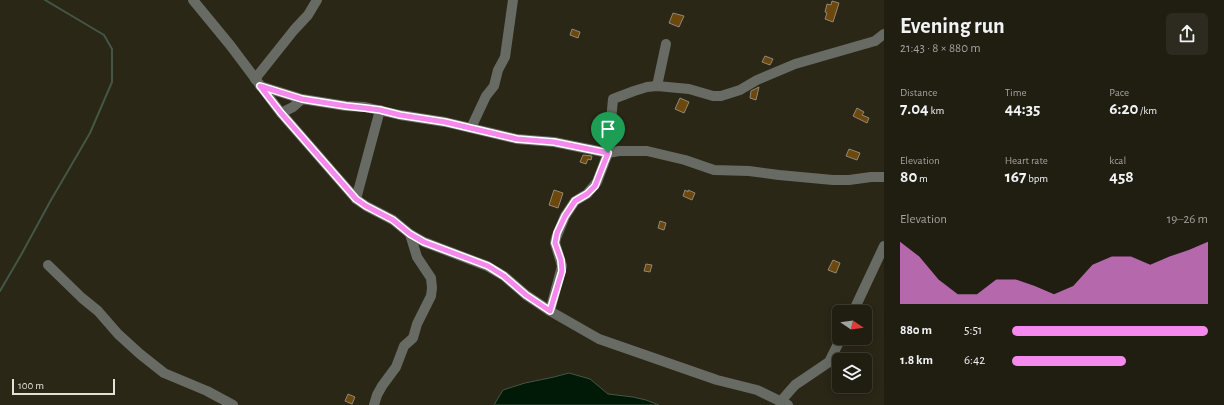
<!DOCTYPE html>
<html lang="en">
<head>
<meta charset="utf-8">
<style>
	body { margin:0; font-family:"Alegreya Sans",sans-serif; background:#2d2a1f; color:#f1f3f6; height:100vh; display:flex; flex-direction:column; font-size:15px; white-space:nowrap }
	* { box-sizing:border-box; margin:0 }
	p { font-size:13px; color:#a2a29f }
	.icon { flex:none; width:22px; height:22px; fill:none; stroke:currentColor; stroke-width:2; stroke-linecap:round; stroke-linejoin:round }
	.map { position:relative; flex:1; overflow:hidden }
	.details { display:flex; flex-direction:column; background:#201d11; width:340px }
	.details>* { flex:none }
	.needle { width:26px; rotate:103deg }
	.tools { position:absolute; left:832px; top:305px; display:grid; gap:8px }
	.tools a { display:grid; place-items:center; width:40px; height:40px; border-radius:6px; background:#201d11; box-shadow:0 2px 10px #0003,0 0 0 1px #3d3b31; font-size:20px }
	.scale { position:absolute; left:12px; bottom:10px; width:103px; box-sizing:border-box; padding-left:4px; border:2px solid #e3e1d7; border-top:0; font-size:11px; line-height:14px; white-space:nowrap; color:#e3e1d7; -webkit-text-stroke:3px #2a2717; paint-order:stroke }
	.pin { position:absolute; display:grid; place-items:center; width:34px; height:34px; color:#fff; margin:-41px -17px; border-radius:50% 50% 50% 0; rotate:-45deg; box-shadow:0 0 4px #0007 }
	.pin .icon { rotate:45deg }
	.round { display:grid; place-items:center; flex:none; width:42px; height:42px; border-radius:6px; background:#2d2a1f }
	.summary { display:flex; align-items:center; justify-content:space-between; height:68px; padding:0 16px }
	h1 { font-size:22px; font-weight:700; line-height:30px }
	.figures { display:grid; grid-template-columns:repeat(3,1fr); gap:6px; height:68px; padding:4px 16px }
	.figures div { display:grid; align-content:center }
	.figures b { font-size:17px; font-weight:700 }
	.figures small { font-size:11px; font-weight:400 }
	.figures p { font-size:11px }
	.chart { height:112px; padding:8px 16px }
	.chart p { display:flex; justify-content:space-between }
	.chart svg { width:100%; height:72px; margin-top:4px; fill:#f689ee; opacity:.7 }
	ul { padding:0 16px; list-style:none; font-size:13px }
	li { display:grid; grid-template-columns:64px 48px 1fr; align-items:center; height:30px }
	li i { height:10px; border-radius:5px; background:#f689ee }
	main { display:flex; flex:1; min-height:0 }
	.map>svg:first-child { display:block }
	.water { fill:#001a07; stroke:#445645 }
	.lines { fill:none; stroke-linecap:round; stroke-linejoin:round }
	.stream { stroke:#445645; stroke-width:2 }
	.building { fill:#6c480c; stroke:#948778 }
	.minor { stroke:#686b64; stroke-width:10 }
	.route-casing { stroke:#fff; stroke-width:8 }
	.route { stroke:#f689ee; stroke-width:5 }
</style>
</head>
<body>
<main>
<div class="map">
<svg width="884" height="405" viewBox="0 0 884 405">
	<rect width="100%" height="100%" fill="#2a2717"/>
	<path class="water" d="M569 373 590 379 608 394 633 397 646 400 659 405H494L503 390 525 383 554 377Z"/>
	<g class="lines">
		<path class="stream" d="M0 291 21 255 51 200 90 133 112 82V49L104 35 45 0"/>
	</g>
	<g class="building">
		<path d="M832 1 839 3 833 22 825 19 827 13 825 12 827 4 831 5Z"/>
		<path d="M673 13 684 16 679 27 669 23Z"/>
		<path d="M572 29 580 32 578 38 570 35Z"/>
		<path d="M765 56 773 59 770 65 762 62Z"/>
		<path d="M759 87 756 100 750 98 751 91Z"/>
		<path d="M680 98 689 102 684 113 675 109Z"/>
		<path d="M857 108 864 112 862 115 869 118 867 123 853 116Z"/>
		<path d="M849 149 860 153 857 160 846 156Z"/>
		<path d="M583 155 592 156 591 160 588 159 586 164 580 162Z"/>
		<path d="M554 190 563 193 558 208 549 205Z"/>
		<path d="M685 190 688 192V190L695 193 692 200 683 196Z"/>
		<path d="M660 221 666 223 664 230 658 228Z"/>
		<path d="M833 260 840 263 836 273 828 270Z"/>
		<path d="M646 264 652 265 650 272 644 271Z"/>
		<path d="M348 394 355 397 352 404 345 401Z"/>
	</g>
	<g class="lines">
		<g class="minor">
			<path d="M193 0 230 45 281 113 356 199 366 206 393 220 410 234 424 242 487 266 504 276 526 295 550 311 599 339 717 380 757 390 788 405"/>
			<path d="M255 79 294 30 308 15 317 0"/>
			<path d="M260 86 302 99 346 106 365 107 400 115 445 122 517 139 554 142 608 153 619 151H647L685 160 714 170 749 171 779 175 833 180H849L871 177H884"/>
			<path d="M657 86 666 44"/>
			<path d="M281 113 293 107 302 99"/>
			<path d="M471 128 486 96 494 86 498 70 505 57 513 0"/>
			<path d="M356 199 380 110"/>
			<path d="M48 265 82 298 98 311 118 334 140 354 164 373 207 391 233 405"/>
			<path d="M550 311 562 266 555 243 556 238 565 216 575 201 587 194 597 182 608 153 613 99 634 91 647 87 657 86 689 89 713 96H721L740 90 757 80 795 64 875 41 884 34"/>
			<path d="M853 312 884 246"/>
			<path d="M781 401 795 385 829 362 841 338"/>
			<path d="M374 405 377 395 382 386 396 367 404 346 413 338 417 324 431 296 432 288 431 278 417 257 410 234"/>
		</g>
	</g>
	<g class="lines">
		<defs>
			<path id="route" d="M260 86 302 99 346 106 365 108 380 110 400 115 445 122 517 139 554 142 608 153 595 186 587 194 575 201 565 216 557 233 555 243 561 260 562 271 550 311 526 295 504 276 488 266 424 242 410 234 393 220 366 206 356 199 281 113Z"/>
		</defs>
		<use href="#route" class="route-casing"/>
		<use href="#route" class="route"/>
	</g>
</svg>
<div class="tools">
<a><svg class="needle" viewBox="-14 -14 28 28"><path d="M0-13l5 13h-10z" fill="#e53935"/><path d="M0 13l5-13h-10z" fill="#a2a29f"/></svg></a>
<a><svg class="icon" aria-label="layers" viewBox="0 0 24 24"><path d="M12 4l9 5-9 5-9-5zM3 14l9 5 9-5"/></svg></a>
</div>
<div class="scale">100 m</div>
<div class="pin" style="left:608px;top:153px;background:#1e9e55"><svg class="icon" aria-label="arrive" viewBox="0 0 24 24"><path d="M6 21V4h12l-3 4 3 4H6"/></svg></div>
</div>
<section class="details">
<div class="summary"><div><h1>Evening run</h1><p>21:43 · 8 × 880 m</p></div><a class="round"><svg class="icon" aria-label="share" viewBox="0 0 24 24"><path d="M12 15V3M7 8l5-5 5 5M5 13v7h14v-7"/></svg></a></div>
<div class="figures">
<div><p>Distance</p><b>7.04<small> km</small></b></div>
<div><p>Time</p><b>44:35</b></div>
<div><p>Pace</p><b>6:20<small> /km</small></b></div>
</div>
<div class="figures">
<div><p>Elevation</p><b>80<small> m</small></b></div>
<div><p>Heart rate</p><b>167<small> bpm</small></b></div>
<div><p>kcal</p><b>458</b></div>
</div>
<div class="chart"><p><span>Elevation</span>19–26 m</p>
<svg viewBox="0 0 160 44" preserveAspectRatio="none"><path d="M0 44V6L10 15L20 29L30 38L40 38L50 29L60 29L70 33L80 38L90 33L100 20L110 15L120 15L130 20L140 15L150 11L160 6V44z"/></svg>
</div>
<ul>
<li><b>880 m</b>5:51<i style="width:100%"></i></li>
<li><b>1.8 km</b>6:42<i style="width:58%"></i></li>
</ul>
</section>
</main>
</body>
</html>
